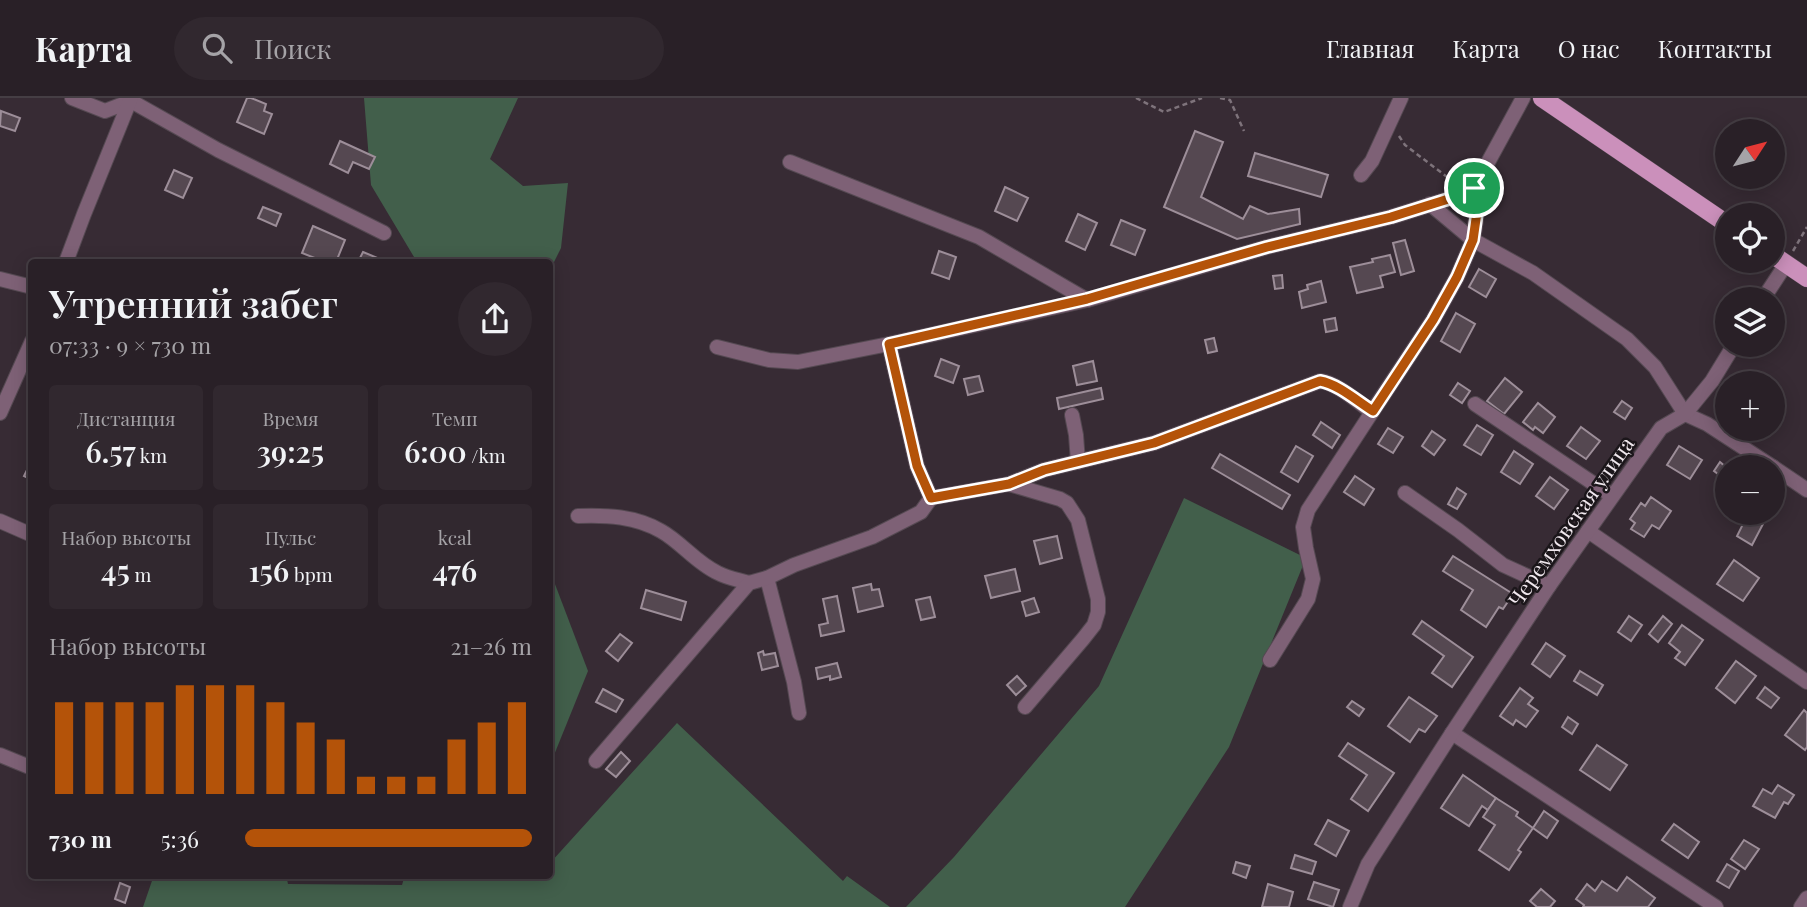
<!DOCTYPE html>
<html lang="ru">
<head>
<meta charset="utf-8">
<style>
	body { margin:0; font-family:"Playfair Display",serif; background:#31282f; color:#f1f3f6; height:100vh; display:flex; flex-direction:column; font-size:26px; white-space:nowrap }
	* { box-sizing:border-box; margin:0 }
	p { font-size:23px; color:#a5a3a7 }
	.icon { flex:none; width:38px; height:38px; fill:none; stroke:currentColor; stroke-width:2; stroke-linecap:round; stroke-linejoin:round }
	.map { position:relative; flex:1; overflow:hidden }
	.side { position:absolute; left:28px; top:161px; width:525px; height:620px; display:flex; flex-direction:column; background:#292027; border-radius:7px; box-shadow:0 4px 18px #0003,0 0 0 2px #453e44 }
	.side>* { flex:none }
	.needle { width:46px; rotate:54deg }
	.fabs { position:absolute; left:1715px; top:21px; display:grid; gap:14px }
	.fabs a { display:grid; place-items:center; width:70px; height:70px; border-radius:50%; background:#292027; box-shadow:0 4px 18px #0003,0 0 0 2px #453e44; font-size:35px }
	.pin { position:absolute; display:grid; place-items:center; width:60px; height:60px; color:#fff; margin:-30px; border:4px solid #fff; border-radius:50%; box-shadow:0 2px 7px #0007 }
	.round { display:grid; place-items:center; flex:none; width:74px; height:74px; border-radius:37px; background:#31282f }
	.headline { display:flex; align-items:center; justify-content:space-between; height:119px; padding:0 21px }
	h1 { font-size:38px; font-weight:600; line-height:52px }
	.figures { display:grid; grid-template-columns:repeat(3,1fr); gap:10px; height:119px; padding:7px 21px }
	.figures div { display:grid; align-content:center; border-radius:7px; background:#31282f; text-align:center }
	.figures b { font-size:30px; font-weight:600 }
	.figures small { font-size:19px; font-weight:400 }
	.figures p { font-size:19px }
	.chart { height:196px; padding:14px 21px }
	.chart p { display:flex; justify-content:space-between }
	.chart svg { width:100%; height:126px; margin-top:7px; stroke:#b45309; stroke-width:6 }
	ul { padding:0 21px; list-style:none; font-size:23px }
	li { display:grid; grid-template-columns:112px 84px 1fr; align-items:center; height:52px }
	li i { height:18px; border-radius:9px; background:#b45309 }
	header { display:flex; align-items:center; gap:42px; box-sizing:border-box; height:98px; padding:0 35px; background:#292027; border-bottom:2px solid #453e44 }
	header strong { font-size:33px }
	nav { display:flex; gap:38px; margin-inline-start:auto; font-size:24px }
	.search { width:490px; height:63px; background:#31282f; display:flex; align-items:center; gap:18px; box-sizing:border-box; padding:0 24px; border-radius:38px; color:#a5a3a7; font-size:26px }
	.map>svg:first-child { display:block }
	.forest { fill:#425f4b }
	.building { fill:#554851; stroke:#9d8e99; stroke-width:2 }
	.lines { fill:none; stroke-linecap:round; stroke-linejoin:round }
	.minor-casing { stroke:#554952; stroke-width:16 }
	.major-casing { stroke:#554952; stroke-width:19 }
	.path { stroke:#7e737b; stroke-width:2.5; stroke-dasharray:5 3.5; stroke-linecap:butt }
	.minor { stroke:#7e6176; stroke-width:14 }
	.major { stroke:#cb90bb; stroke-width:18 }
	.route-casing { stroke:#fff; stroke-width:14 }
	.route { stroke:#b45309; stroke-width:9 }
	.labels { text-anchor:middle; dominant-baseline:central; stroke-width:5; stroke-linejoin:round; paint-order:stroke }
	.street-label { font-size:21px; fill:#f0e8ee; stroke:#1b161a }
</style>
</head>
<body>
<header>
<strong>Карта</strong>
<div class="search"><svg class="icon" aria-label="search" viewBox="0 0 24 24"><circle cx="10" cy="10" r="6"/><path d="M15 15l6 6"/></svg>Поиск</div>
<nav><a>Главная</a><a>Карта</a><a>О нас</a><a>Контакты</a></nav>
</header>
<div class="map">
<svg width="1807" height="809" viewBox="0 0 1807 809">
	<rect width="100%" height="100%" fill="#372b34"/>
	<g class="forest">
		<path d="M364 0H518L490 61 523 88 568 85 561 150 550 172V164H417L371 87Z"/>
		<path d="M1184 400 1306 460 1229 649 1125 809H906L954 759 1099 588Z"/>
		<path d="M550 473 588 573 550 667Z"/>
		<path d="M677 625 843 783 847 778 890 809H143L154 777H286L288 786 402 787 405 777H550V764H551Z"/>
	</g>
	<g class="building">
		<path d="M247 0H251L266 6 264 13 272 16 264 36 237 24Z"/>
		<path d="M1 13 20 20 15 33 0 28Z"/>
		<path d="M1195 33 1223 44 1201 99 1243 121 1250 108 1268 116 1299 111 1300 126 1237 141 1164 109Z"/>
		<path d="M340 43 375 59 369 71 353 64 348 75 330 66Z"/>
		<path d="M1255 55 1328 77 1321 99 1248 78Z"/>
		<path d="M174 72 192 80 183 100 165 92Z"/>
		<path d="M1005 89 1028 100 1017 123 995 113Z"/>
		<path d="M263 109 281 116 276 128 258 120Z"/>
		<path d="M1078 116 1097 125 1085 152 1066 143Z"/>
		<path d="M1121 122 1145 132 1135 157 1111 147Z"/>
		<path d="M313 128 345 142 336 164H325L302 155Z"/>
		<path d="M1405 142 1414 173 1401 177 1393 145Z"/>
		<path d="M939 153 956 159 949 181 932 175Z"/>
		<path d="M363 154 380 161 379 164H358Z"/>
		<path d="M1390 157 1395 174 1380 178 1383 189 1357 195 1350 169 1373 164 1372 161Z"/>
		<path d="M1479 171 1496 181 1486 199 1469 189Z"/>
		<path d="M1282 177 1283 190 1275 191 1273 178Z"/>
		<path d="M1321 183 1326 204 1302 210 1299 194 1308 191 1307 187Z"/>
		<path d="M1456 215 1475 226 1460 254 1441 243Z"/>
		<path d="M1335 220 1337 232 1326 234 1324 222Z"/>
		<path d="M1214 240 1217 253 1208 255 1205 242Z"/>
		<path d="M941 261 959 268 953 285 935 278Z"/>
		<path d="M1093 263 1097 283 1077 287 1073 268Z"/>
		<path d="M979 278 983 293 968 297 964 281Z"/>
		<path d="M1505 280 1522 294 1504 316 1487 303Z"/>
		<path d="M1458 285 1470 293 1462 305 1450 297Z"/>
		<path d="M1101 290 1103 301 1059 311 1057 300Z"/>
		<path d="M1622 303 1632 310 1625 321 1614 314Z"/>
		<path d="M1538 305 1555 319 1543 335 1535 329 1533 332 1523 324Z"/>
		<path d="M1321 324 1340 337 1332 350 1313 337Z"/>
		<path d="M1477 327 1493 337 1481 357 1464 347Z"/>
		<path d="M1581 329 1600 343 1586 361 1567 348Z"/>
		<path d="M1388 330 1403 339 1393 355 1378 346Z"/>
		<path d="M1432 333 1445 342 1434 357 1422 348Z"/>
		<path d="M1296 348 1313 358 1298 384 1281 374Z"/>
		<path d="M1679 348 1702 362 1690 381 1667 367Z"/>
		<path d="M1514 353 1533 366 1520 386 1501 374Z"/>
		<path d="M1220 356 1290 397 1282 411 1212 370Z"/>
		<path d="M32 362V382L24 378Z"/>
		<path d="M1720 364 1727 370 1726 382 1714 373Z"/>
		<path d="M1355 378 1374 391 1364 407 1344 394Z"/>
		<path d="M1550 379 1568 392 1554 411 1536 398Z"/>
		<path d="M1457 390 1466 396 1457 411 1448 406Z"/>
		<path d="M1651 399 1671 413 1659 431 1652 427 1644 439 1631 431 1635 425 1630 421 1641 405 1645 408Z"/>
		<path d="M1747 418 1763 426 1752 447 1737 438Z"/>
		<path d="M1057 438 1062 460 1040 466 1034 443Z"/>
		<path d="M1453 458 1513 496 1503 511 1499 509 1486 529 1461 512 1473 492 1443 473Z"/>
		<path d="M1734 462 1759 480 1743 503 1717 486Z"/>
		<path d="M1015 471 1020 493 991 500 985 478Z"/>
		<path d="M871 486 872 492 879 491 883 508 858 514 853 490Z"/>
		<path d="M646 492 686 504 681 522 641 510Z"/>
		<path d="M837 498 844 533 821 538 819 527 828 525 823 501Z"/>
		<path d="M930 499 935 519 921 522 916 502Z"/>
		<path d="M1034 500 1039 514 1026 518 1022 504Z"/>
		<path d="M1629 518 1642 527 1631 543 1618 534Z"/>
		<path d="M1663 518 1672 526 1658 544 1649 536Z"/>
		<path d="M1422 523 1473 559 1452 589 1432 575 1444 558 1413 536Z"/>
		<path d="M1682 527 1703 542 1685 567 1675 560 1680 554 1669 545Z"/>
		<path d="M620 536 632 545 618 563 606 553Z"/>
		<path d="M1546 545 1565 558 1550 579 1532 566Z"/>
		<path d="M763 553 764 557 775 555 778 568 762 572 758 555Z"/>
		<path d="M1736 563 1756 578 1735 605 1716 590Z"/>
		<path d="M837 565 841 579 830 582V578L818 581 816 570Z"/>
		<path d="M1580 573 1603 587 1597 597 1574 583Z"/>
		<path d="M1017 578 1026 588 1016 597 1007 587Z"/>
		<path d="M1765 589 1779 600 1771 610 1757 600Z"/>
		<path d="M1520 590 1533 600 1528 606 1538 613 1526 629 1516 622 1513 627 1500 618Z"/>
		<path d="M603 591 623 602 616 614 596 604Z"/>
		<path d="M1409 599 1437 618 1425 634 1419 631 1410 644 1388 628Z"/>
		<path d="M1352 603 1364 611 1359 618 1347 609Z"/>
		<path d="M1804 612 1807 615V649L1805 652 1785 637Z"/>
		<path d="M1568 619 1578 626 1572 636 1562 629Z"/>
		<path d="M1348 645 1394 675 1368 713 1351 701 1367 677 1339 658Z"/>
		<path d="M1597 647 1627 667 1610 692 1580 672Z"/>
		<path d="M621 654 630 663 616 679 606 671Z"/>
		<path d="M1463 677 1496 700 1488 712 1482 708 1469 728 1441 710Z"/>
		<path d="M1778 687 1794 697 1788 706 1784 704 1775 720 1753 708 1763 691 1772 696Z"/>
		<path d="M1496 700 1518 714 1516 718 1533 730 1518 752 1521 754 1509 772 1479 752 1495 727 1483 719Z"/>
		<path d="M1544 713 1558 723 1547 740 1533 730Z"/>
		<path d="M1328 722 1349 733 1336 758 1315 746Z"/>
		<path d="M1674 726 1699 744 1688 760 1662 742Z"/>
		<path d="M1744 742 1759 751 1745 771 1731 761Z"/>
		<path d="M1295 757 1316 764 1312 776 1291 770Z"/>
		<path d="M1236 764 1250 768 1246 780 1233 775Z"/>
		<path d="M1727 766 1739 773 1729 790 1717 783Z"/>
		<path d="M1627 779 1655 800 1648 809H1583L1584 807 1576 801 1587 786 1595 793 1602 783 1617 793Z"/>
		<path d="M1314 784 1339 792 1333 809 1308 801Z"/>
		<path d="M120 785 130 789 125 805 115 801Z"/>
		<path d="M1268 786 1293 794 1289 809H1262Z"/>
		<path d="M1541 791 1555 803 1550 809H1537L1530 803Z"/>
	</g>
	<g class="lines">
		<defs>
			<g id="minor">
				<path d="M72 0 105 13 131 3 218 52 384 135"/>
				<path d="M790 64 979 139 1087 202"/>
				<path d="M1361 77 1372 63 1401 0"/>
				<path d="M1430 106 1473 142 1533 175 1627 241 1655 269 1685 316 1707 326 1773 369"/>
				<path d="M66 164 84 116 131 0"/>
				<path d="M0 181 32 189"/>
				<path d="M1763 201 1786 166"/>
				<path d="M717 249 769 262 798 264 889 246 1087 202 1267 149 1391 119 1458 98 1474 90 1523 0"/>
				<path d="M1475 306 1612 398"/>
				<path d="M0 315 32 243"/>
				<path d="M1072 317 1076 337 1078 364"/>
				<path d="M1773 369 1807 392"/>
				<path d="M1009 386 1044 372 1154 345 1320 283C1337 285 1358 304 1372 314L1433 222 1457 179 1473 142 1477 114 1474 90"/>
				<path d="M1405 395 1458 432 1503 467 1549 488"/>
				<path d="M931 400 1009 386 1060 401 1067 405 1078 422 1098 501V514L1094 527 1083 541 1025 609"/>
				<path d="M578 418C607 417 635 418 661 433 681 444 696 465 718 475 727 480 739 482 749 485"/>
				<path d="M0 423 32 437"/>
				<path d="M1588 433 1807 584"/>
				<path d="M767 480 794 584 799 615"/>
				<path d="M1270 562 1308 501 1313 481 1306 450 1303 429 1308 412 1372 314"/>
				<path d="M1452 635 1716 809"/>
				<path d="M0 657 32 670"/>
				<path d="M596 663 749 485 767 480 794 467 872 439 921 414 931 400 917 368 889 246"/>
				<path d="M1350 809 1368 766 1452 635 1549 488 1661 330 1685 316 1712 283 1734 247"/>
				<path d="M1801 809 1807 800"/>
			</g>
			<g id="major">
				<path d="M1542 0 1727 126"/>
				<path d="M1773 157 1807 180"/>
			</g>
		</defs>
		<use href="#minor" class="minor-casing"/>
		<use href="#major" class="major-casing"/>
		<g class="path">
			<path d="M1136 0 1164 14 1202 0"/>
			<path d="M1220 0 1230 2 1244 33"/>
			<path d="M1399 38 1405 47 1455 85"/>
			<path d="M1793 153 1807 129"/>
		</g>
		<use href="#minor" class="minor"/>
		<use href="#major" class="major"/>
	</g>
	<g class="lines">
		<defs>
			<path id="route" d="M1474 90 1477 114 1473 142 1457 179 1433 222 1373 313C1357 303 1338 286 1320 283L1154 345 1044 372 1009 386 931 400 917 368 889 246 1087 201 1267 149 1391 119 1458 98Z"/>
		</defs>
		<use href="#route" class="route-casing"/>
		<use href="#route" class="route"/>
	</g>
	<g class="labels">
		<g class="street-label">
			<text transform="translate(1570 423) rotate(-55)">Черемховская улица</text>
		</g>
	</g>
</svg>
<div class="fabs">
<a><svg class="needle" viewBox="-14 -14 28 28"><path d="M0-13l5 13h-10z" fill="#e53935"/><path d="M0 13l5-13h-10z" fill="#a5a3a7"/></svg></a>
<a><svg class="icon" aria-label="locate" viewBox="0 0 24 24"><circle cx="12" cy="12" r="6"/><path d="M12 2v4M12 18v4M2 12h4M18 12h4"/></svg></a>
<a><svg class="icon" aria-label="layers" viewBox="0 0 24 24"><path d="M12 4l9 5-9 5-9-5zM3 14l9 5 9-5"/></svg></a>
<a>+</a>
<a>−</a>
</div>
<div class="pin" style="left:1474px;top:90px;background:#1e9e55"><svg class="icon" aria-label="arrive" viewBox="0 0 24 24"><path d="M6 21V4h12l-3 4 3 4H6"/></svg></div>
<section class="side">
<div class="headline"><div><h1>Утренний забег</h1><p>07:33 · 9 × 730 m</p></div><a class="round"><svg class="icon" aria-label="share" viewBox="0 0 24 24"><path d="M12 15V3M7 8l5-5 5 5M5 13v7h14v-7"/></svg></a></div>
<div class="figures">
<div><p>Дистанция</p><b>6.57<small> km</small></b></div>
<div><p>Время</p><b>39:25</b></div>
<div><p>Темп</p><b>6:00<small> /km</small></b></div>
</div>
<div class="figures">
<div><p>Набор высоты</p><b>45<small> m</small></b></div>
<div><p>Пульс</p><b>156<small> bpm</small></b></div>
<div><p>kcal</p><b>476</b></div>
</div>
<div class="chart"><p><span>Набор высоты</span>21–26 m</p>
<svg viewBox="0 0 160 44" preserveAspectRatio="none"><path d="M5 44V12M15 44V12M25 44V12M35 44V12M45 44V6M55 44V6M65 44V6M75 44V12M85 44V19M95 44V25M105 44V38M115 44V38M125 44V38M135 44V25M145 44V19M155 44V12"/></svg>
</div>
<ul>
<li><b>730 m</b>5:36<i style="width:100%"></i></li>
</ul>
</section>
</div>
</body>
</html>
